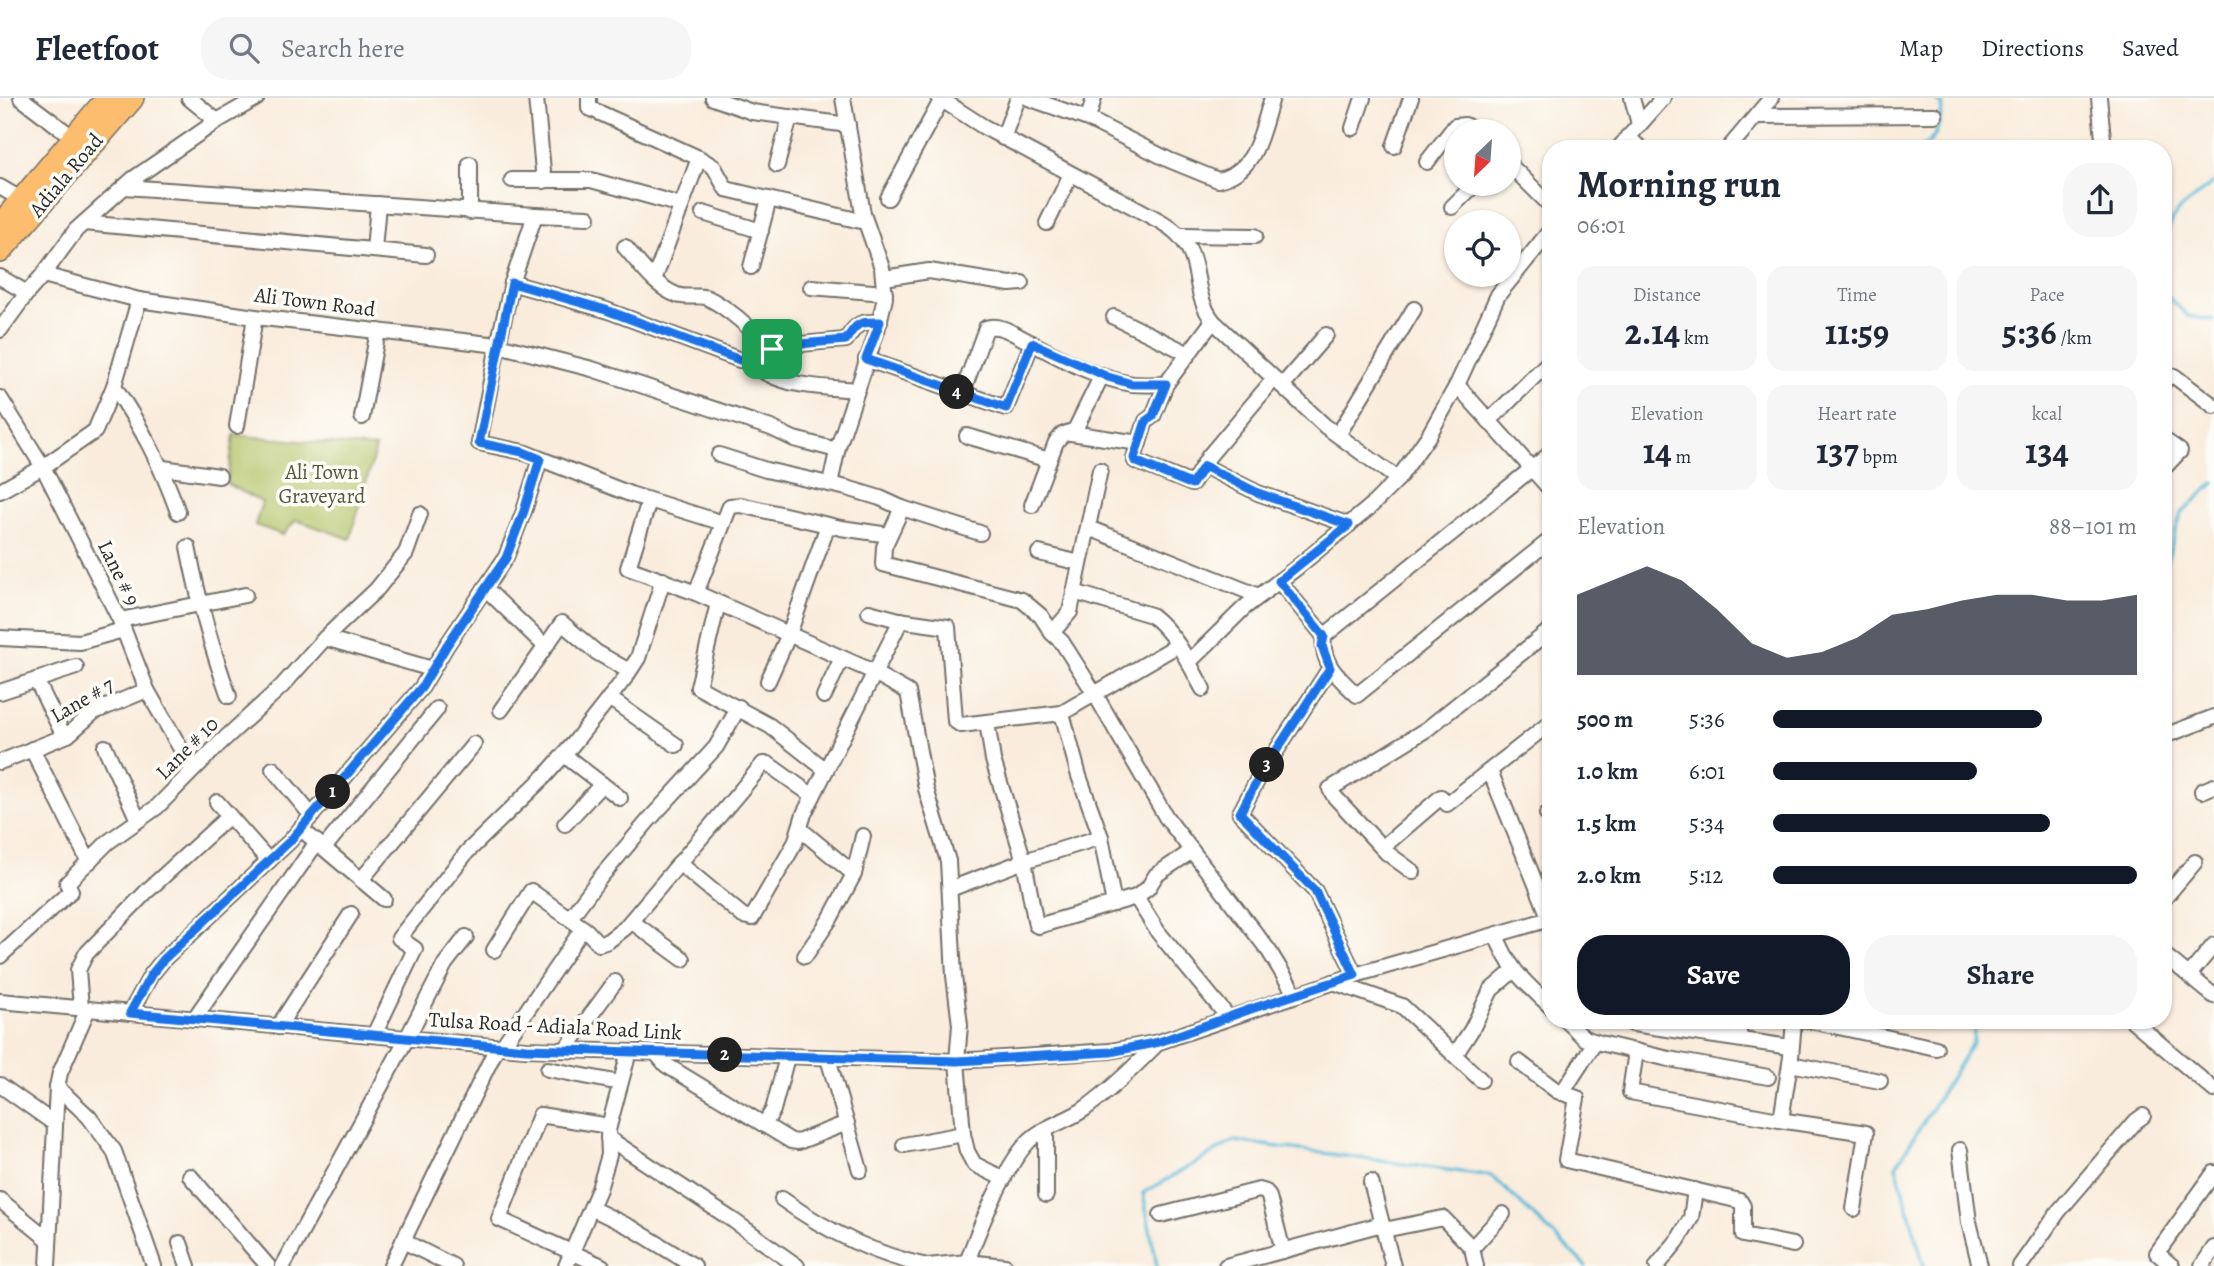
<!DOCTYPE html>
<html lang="en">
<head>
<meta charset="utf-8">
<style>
	body { margin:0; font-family:Alegreya,serif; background:#f6f6f7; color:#1f2937; height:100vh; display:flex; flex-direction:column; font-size:26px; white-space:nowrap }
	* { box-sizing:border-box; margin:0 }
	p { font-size:23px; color:#747a83 }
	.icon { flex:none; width:38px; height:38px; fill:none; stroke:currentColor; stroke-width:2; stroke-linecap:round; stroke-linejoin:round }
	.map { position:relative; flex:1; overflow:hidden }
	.details { position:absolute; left:1542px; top:42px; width:630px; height:889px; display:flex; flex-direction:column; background:#fff; border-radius:28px; box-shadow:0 2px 5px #0004 }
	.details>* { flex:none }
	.needle { width:46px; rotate:205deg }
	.controls { position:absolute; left:1444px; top:21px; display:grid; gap:14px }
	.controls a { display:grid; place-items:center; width:77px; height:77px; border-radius:50%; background:#fff; box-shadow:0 2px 5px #0004; font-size:35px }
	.pin { position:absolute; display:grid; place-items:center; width:60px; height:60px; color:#fff; margin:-30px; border-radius:14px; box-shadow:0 4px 10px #0006 }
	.km { position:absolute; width:35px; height:35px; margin:-18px; border-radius:50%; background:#222; color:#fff; font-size:19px; line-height:35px; text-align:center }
	.round { display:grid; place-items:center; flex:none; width:74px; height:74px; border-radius:28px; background:#f6f6f7 }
	.summary { display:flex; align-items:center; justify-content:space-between; height:119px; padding:0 35px }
	h1 { font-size:38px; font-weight:600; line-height:52px }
	.metrics { display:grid; grid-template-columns:repeat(3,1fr); gap:10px; height:119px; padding:7px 35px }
	.metrics div { display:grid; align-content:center; border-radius:18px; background:#f6f6f7; text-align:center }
	.metrics b { font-size:35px; font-weight:600 }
	.metrics small { font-size:19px; font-weight:400 }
	.metrics p { font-size:19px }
	.chart { height:196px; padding:14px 35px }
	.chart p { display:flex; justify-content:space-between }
	.chart svg { width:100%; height:126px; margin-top:7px; fill:#111827; opacity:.7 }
	.button { display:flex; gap:14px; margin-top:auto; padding:14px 35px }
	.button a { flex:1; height:80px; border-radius:28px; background:#111827; color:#fff; font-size:28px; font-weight:600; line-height:80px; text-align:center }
	.button a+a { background:#f6f6f7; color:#1f2937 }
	ul { padding:0 35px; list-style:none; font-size:23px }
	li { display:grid; grid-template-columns:112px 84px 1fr; align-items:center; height:52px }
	li i { height:18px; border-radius:9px; background:#111827 }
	header { display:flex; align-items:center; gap:42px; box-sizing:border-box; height:98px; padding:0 35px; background:#fff; border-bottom:2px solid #e0e1e3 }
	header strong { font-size:33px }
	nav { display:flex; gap:38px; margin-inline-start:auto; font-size:24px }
	.search { width:490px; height:63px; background:#f6f6f7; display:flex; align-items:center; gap:18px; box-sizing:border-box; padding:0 24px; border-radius:28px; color:#747a83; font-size:26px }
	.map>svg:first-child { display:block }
	.green { fill:#b2c366; stroke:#6e7748; stroke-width:2 }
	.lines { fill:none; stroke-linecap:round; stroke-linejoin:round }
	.stream { stroke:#5ab9d8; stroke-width:3.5 }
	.minor-casing { stroke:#736f69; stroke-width:18 }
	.primary-casing { stroke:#736f69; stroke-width:26 }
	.minor { stroke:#fff; stroke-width:14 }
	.primary { stroke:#fcbd6e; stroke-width:23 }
	.route-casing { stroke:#fff; stroke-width:14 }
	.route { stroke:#1a73e8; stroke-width:9 }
	.labels { text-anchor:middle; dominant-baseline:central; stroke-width:7; stroke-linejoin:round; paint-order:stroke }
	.street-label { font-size:21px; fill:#2b2b2b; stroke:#fdfcf7 }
	.park-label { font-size:21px; fill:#54593d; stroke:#fdfcf7 }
</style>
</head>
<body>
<header>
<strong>Fleetfoot</strong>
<div class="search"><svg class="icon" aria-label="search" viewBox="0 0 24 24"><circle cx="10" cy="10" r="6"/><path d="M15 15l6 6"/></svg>Search here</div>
<nav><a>Map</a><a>Directions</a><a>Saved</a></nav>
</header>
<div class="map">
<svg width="2214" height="1168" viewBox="0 0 2214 1168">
	<rect width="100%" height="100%" fill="#fdfcf7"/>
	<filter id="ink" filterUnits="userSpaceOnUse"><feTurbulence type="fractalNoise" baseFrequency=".0143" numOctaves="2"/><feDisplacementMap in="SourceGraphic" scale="14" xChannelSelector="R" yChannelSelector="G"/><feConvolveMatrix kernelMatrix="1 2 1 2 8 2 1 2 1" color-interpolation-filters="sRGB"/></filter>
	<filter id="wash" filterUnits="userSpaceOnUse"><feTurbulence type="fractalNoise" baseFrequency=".00686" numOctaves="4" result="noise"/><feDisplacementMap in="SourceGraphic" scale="28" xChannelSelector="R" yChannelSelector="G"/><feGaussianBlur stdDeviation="1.57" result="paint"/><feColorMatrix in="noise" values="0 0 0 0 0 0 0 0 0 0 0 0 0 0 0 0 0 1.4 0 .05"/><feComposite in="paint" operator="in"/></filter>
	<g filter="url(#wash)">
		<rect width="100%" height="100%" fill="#f9ecdc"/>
		<path class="green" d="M234 337 376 350 350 441 296 422 283 437 255 427 262 404 227 386Z"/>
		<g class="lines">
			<g class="stream">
				<path d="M1918 51C1939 42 1938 28 1943 8L1933 0"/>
				<path d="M2163 143 2176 115 2214 84"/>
				<path d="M2163 194 2188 218 2214 222"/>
				<path d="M2163 475 2181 416 2214 385"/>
				<path d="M1157 1168 1143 1095 1234 1043 1492 1078 1586 1168"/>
				<path d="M1924 1168 1896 1068 1973 944 1976 922"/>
			</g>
		</g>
	</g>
	<g filter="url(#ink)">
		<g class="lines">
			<defs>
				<g id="minor">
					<path d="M21 0 79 44"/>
					<path d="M189 0 217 23 257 0"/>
					<path d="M536 0 544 83"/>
					<path d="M589 0V10L699 60 654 182"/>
					<path d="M713 0 752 14 848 27"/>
					<path d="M939 0 984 29 1160 123C1210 151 1186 187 1213 223L1325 328 1398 381"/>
					<path d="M1028 0 1088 21 1169 62 1218 82C1258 73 1261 33 1272 0"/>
					<path d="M1632 0 1639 26"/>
					<path d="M2099 0 2104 51"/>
					<path d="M1756 18 1935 17"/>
					<path d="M1088 21 1094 0"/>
					<path d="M1353 30 1363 0"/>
					<path d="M1627 39 1642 51"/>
					<path d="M1003 40 1018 0"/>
					<path d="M1394 48 1411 0"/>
					<path d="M1618 51 1663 0"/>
					<path d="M1728 51 1771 0"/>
					<path d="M699 60 714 69 726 91 865 124"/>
					<path d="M1427 64 1455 28 1465 27 1475 33"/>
					<path d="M1508 65 1550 107"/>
					<path d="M470 66V114"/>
					<path d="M777 67 790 19"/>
					<path d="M512 82H591L681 107"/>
					<path d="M0 89 22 102"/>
					<path d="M124 89 535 117 512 185 498 247 592 271 771 330 794 341 837 352"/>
					<path d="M888 100 942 1"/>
					<path d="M1452 109 1475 86"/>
					<path d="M703 115 761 133"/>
					<path d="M535 117 588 119"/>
					<path d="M84 125 426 157"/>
					<path d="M1047 125 1071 76"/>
					<path d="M1181 137 1255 138"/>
					<path d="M625 149C640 166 655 189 677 197 688 201 701 196 708 200 732 212 753 234 772 251"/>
					<path d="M374 152 378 106"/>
					<path d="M751 169 769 101"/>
					<path d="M43 177 76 132 133 81 217 23"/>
					<path d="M0 179 27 195 43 177 139 202 255 219 498 247 479 345 523 354 630 396 723 425"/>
					<path d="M884 180 929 173 1010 186 1022 185"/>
					<path d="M512 185 606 212 740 262C754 263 764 254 777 250 800 245 823 244 846 242 858 224 859 224 880 224"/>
					<path d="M811 189 885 195"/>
					<path d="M139 202 114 288C143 332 160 364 178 414"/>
					<path d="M1114 219 1189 256"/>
					<path d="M1213 223 1166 286 1153 318 1146 323 1134 360 1135 363 1192 386 1209 358 1274 281"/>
					<path d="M0 232 27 195"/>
					<path d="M866 261 1006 310 1032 245"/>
					<path d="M749 263C779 290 817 288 855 292"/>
					<path d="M2163 285 2170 277 2174 278 2214 308"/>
					<path d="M1457 287 1550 391"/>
					<path d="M1282 288 1326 237"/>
					<path d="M962 296 986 230C999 225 1014 236 1026 242 1057 258 1099 282 1133 286 1144 287 1155 286 1166 286"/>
					<path d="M0 300 43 369 120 522 147 592 193 672"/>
					<path d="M362 319 378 233"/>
					<path d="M1489 323 1550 263"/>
					<path d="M237 328 255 219"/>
					<path d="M1071 335 1139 345"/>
					<path d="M1338 337 1414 211"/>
					<path d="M967 338 1049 362"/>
					<path d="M2163 341 2180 353 2163 371"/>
					<path d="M719 357 766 372 847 390 880 400 902 410 980 435"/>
					<path d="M1204 368 1258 395 1349 427"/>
					<path d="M163 370 219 378"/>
					<path d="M830 386 838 349 877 233 885 200 882 170 863 116 843 0"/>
					<path d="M0 393 43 369 95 333 114 288"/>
					<path d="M649 403 628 470 696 495"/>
					<path d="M1032 407 1056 344 1062 337 1075 332 1102 277"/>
					<path d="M902 410 884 449 883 466 1022 502 1041 518 1052 535 1062 544 1095 596 1166 719 1269 853 1295 896"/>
					<path d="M1089 430 1259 498"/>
					<path d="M889 437 841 430 741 407 730 408 696 495 867 571 908 594 926 691 948 763 954 878 960 927 957 963 963 1036 967 1053 974 1066 1004 1081"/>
					<path d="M188 449C198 500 211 549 229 598"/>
					<path d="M1039 455 1080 465"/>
					<path d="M1279 483 1324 538C1320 565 1339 580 1357 597L1550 442"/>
					<path d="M485 490 545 548"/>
					<path d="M1074 494 1151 517C1175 535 1189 565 1203 591"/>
					<path d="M718 505 698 589 770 628 826 672"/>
					<path d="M869 514 899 522 948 529 955 623 961 627 1062 615 1178 547"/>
					<path d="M120 522 245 497"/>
					<path d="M1052 535 1070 514 1100 372"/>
					<path d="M1324 538 1550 356"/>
					<path d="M0 540 80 544 123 532"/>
					<path d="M325 540 377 491 406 455 420 416"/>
					<path d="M1189 564 1245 509 1295 471 1370 409 1398 381 1429 337 1457 287 1498 197 1550 133"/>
					<path d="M1330 570 1258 681 1240 715 1315 793 1355 877"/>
					<path d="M36 582 64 638"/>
					<path d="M768 583 789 536 828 427"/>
					<path d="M0 594 76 569"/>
					<path d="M824 598 842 560"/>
					<path d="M609 600 676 647"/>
					<path d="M501 612 562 525 596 554 629 573"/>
					<path d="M1062 615 1079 678 1101 739 1114 806"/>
					<path d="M987 624 993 662 1024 763 1036 827 1038 828 1136 799 1148 790 1156 777 1192 753"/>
					<path d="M2172 635 2214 619"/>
					<path d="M105 649 138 722"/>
					<path d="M32 651 89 764"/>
					<path d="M564 657 620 700"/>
					<path d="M0 664 68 637 94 614 147 592"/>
					<path d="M273 671 312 718"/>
					<path d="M1490 673 1550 821"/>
					<path d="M2202 693 2214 688"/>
					<path d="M217 704 269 763"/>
					<path d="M1547 716 1550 714"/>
					<path d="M565 726 602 686"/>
					<path d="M301 731 384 801"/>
					<path d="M800 731 854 776"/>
					<path d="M1383 749 1441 699 1447 706 1550 625"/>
					<path d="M324 750 437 611"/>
					<path d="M679 765 743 818 752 820 795 745 804 716 901 522"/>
					<path d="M1413 774 1387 755 1334 698 1330 691 1427 631 1550 532"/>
					<path d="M361 782 474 646"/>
					<path d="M950 791 1024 763 1101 739"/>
					<path d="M1136 799 1158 834 1228 919"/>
					<path d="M2163 802 2195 764"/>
					<path d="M570 820 599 781 648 723 716 649 739 609"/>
					<path d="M631 823 683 861"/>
					<path d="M1496 837C1510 873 1523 882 1550 908"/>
					<path d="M494 852 531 793 587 833 599 846 608 843 625 830 763 666H768L813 698"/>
					<path d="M2163 856 2214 898"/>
					<path d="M0 858 71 793 67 785 108 744 157 709 219 646 282 588 325 540 432 571"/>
					<path d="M805 858 830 821 854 776 863 738"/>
					<path d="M2189 877 2214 847"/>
					<path d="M1333 884 1402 908 1481 982"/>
					<path d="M0 903 525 951 957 963 1110 953 1159 944 1355 877 1550 821"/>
					<path d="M81 910 78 872 86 856 147 793 229 718"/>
					<path d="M130 915 151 877 164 861 290 743 422 589 447 547 506 459 524 413 540 361"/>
					<path d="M194 921 317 744"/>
					<path d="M1566 922 1584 940 1600 945 1669 961 1768 979"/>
					<path d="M1625 922 1633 926 1790 949"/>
					<path d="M1737 922 1740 941"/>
					<path d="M1806 922 1936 950"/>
					<path d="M2132 922 2214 992"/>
					<path d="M278 929 351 816"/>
					<path d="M374 937 415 851 399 840 467 754 545 678 574 645 625 580 638 560 663 482"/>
					<path d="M502 949 583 830"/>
					<path d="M565 952 615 884"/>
					<path d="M1636 953 1630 994 1779 1022 1866 1035 1854 1111"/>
					<path d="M656 955 666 967 791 1043 798 1044 847 1025"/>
					<path d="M1455 957 1472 931 1491 892 1513 873"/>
					<path d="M828 960 860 1072"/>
					<path d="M1519 964 1557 993 1577 1000 1566 1062 1740 1103 1743 1108V1137L1793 1147"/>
					<path d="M1790 966 1880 983"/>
					<path d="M548 971 620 985"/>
					<path d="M0 987 55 1026"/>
					<path d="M57 989 89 1019 114 1053 154 1168"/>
					<path d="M1562 995 1595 944"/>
					<path d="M1781 1022 1791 959 1794 922"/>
					<path d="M764 1027 773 1012 787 959"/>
					<path d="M1046 1033V1097"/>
					<path d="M608 1040 734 1123 797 1168"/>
					<path d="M904 1047 963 1036"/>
					<path d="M1960 1052 1969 1124 1980 1168"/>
					<path d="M190 1078 268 1168"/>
					<path d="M1371 1084 1393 1168"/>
					<path d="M782 1101C825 1132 876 1157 927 1168"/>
					<path d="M0 1102 49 1142"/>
					<path d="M591 1110 632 1130 694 1168"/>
					<path d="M1161 1117 1259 1092 1266 1094 1269 1099 1283 1153"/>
					<path d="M1384 1132 1443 1120 1472 1150 1476 1168"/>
					<path d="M403 1143 453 1168"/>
					<path d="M180 1145 188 1168"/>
					<path d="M1472 1150 1503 1116"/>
					<path d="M48 1168 57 989 60 975 88 911"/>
					<path d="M283 1168 407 940 445 866 466 839"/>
					<path d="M391 1168 497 949"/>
					<path d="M566 1168 599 1091 609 1057 608 1032 629 954"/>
					<path d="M602 1168 499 1121 540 1017 609 1028"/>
					<path d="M928 1168 967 1164 1005 1168"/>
					<path d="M966 1168C977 1134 1004 1070 1028 1044 1042 1029 1067 1023 1083 1012 1111 992 1135 968 1159 944"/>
					<path d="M1226 1168 1382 1126"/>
					<path d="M1657 1168 1678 1142 1691 1120 1695 1092"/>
					<path d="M2020 1168 2058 1114 2136 1023 2143 1018"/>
					<path d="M2172 1168 2157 1155 2214 1075"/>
					<path d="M2202 1168 2214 1150"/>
				</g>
				<g id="primary">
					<path d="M0 128 108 0"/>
					<path d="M0 153 132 0"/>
				</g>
			</defs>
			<use href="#minor" class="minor-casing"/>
			<use href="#primary" class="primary-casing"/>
			<use href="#minor" class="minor"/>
			<use href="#primary" class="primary"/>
		</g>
	</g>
	<g class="lines" filter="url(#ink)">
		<defs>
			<path id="route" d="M512 185 606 212 740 262C754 263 764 254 777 250 800 245 823 244 846 242 857 224 859 224 880 224L866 261 1006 310 1032 245 1108 279 1132 286H1166L1153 318 1146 323 1134 360 1135 363 1188 385 1192 386 1204 368 1258 395 1349 427 1279 483 1324 538 1322 548 1330 570 1258 681 1240 715 1315 793 1355 877 1251 911 1159 944 1110 954 957 963 526 951 130 915 151 877 164 861 290 743 422 589 447 547 506 460 524 413 540 361 523 354 479 345Z"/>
		</defs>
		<use href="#route" class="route-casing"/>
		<use href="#route" class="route"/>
	</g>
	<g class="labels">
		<g class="street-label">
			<text transform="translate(66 77) rotate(-50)">Adiala Road</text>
			<text transform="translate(315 204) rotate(7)">Ali Town Road</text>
			<text transform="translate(119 475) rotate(64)">Lane # 9</text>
			<text transform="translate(82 602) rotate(-30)">Lane # 7</text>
			<text transform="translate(187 650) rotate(-45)">Lane # 10</text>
			<text transform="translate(555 928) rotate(3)">Tulsa Road - Adiala Road Link</text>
		</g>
		<g class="park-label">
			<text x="322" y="374">Ali Town<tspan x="322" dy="24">Graveyard</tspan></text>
		</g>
	</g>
</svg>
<div class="controls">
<a><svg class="needle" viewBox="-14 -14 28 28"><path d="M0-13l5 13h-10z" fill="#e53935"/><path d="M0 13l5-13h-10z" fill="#747a83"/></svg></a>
<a><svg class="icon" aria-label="locate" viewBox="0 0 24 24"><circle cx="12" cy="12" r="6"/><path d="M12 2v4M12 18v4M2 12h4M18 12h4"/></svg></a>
</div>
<div class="pin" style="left:772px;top:251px;background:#1e9e55"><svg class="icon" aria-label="arrive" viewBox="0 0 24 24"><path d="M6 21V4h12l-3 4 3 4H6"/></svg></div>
<b class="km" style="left:333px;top:694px">1</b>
<b class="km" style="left:725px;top:957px">2</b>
<b class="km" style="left:1267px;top:667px">3</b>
<b class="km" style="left:957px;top:294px">4</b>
<section class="details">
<div class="summary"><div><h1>Morning run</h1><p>06:01</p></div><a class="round"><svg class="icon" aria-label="share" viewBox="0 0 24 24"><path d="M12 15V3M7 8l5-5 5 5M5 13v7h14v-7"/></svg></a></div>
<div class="metrics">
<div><p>Distance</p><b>2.14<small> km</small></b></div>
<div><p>Time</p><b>11:59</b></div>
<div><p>Pace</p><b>5:36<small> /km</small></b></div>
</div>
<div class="metrics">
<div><p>Elevation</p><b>14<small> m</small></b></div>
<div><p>Heart rate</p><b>137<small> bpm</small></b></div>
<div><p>kcal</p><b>134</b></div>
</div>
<div class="chart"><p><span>Elevation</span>88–101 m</p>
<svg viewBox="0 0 160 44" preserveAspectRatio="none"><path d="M0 44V16L10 11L20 6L30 11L40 21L50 33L60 38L70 36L80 31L90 23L100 21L110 18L120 16L130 16L140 18L150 18L160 16V44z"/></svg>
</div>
<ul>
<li><b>500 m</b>5:36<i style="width:74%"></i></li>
<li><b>1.0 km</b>6:01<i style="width:56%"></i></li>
<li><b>1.5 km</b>5:34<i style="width:76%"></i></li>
<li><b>2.0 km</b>5:12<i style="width:100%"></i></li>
</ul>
<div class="button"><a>Save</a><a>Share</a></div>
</section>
</div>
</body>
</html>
